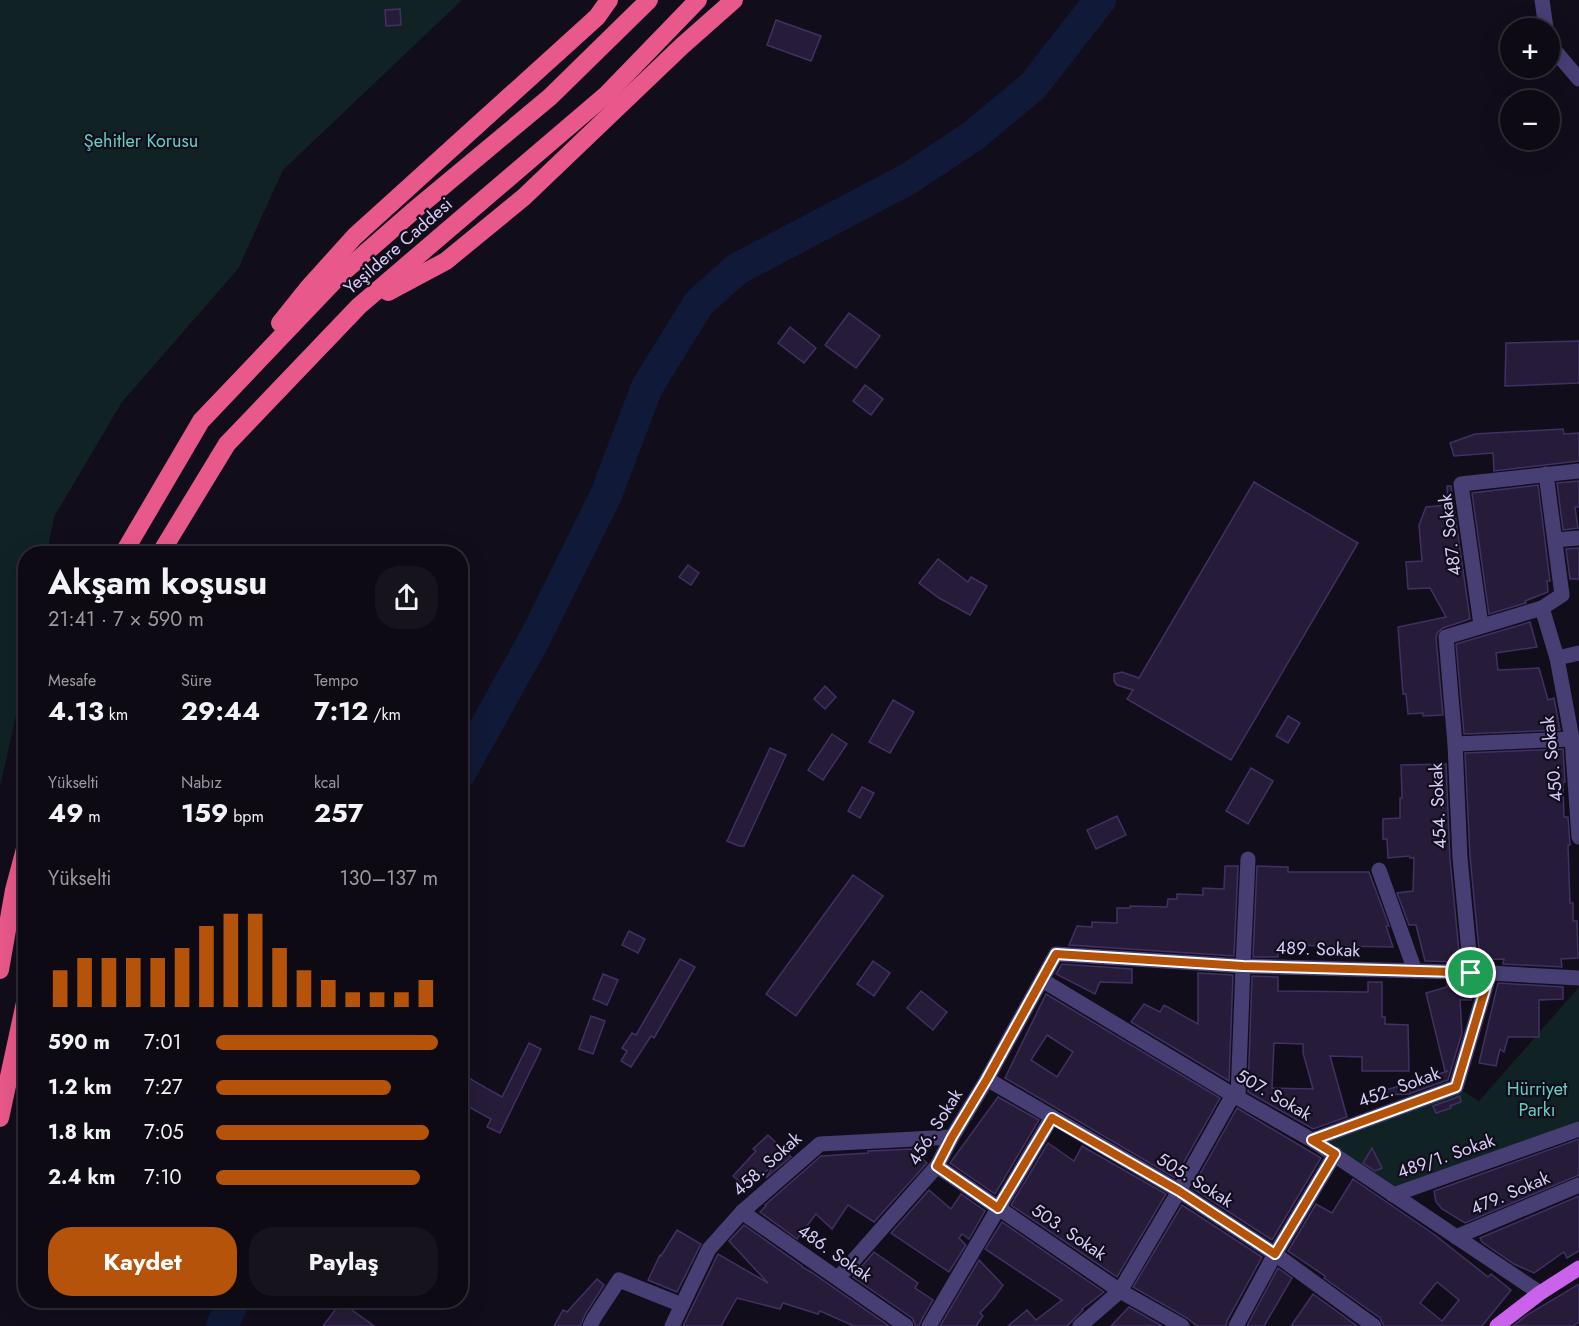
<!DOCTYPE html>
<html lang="tr">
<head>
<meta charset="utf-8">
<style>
	body { margin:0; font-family:Jost,sans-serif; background:#16131d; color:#f1f3f6; height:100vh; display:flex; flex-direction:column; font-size:22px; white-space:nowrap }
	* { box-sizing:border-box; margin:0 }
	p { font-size:20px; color:#9a9aa0 }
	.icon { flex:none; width:33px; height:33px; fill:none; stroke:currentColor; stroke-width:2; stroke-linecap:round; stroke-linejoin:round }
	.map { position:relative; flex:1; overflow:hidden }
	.sheet { position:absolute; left:18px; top:546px; width:450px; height:762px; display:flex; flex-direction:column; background:#0d0a14; border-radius:24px; box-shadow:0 6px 24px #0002,0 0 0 2px #2d2b34 }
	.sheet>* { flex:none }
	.fabs { position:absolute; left:1500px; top:18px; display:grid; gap:12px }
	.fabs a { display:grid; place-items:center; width:60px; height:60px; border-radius:50%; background:#0d0a14; box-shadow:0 6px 24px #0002,0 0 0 2px #2d2b34; font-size:30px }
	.pin { position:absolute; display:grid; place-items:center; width:51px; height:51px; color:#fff; margin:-26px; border:3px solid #fff; border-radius:50%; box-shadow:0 2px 6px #0007 }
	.round { display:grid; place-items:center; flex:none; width:63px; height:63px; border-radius:24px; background:#16131d }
	.head { display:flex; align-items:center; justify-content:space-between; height:102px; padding:0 30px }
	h1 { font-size:33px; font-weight:700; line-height:45px }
	.metrics { display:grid; grid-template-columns:repeat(3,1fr); gap:9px; height:102px; padding:6px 30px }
	.metrics div { display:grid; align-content:center }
	.metrics b { font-size:26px; font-weight:700 }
	.metrics small { font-size:16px; font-weight:400 }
	.metrics p { font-size:16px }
	.chart { height:168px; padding:12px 30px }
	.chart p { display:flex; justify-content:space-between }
	.chart svg { width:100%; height:108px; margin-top:6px; stroke:#b45309; stroke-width:6 }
	.button { display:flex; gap:12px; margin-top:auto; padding:12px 30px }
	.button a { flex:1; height:69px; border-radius:24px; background:#b45309; color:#fff; font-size:24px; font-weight:700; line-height:69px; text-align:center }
	.button a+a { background:#16131d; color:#f1f3f6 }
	ul { padding:0 30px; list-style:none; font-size:20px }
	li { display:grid; grid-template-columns:96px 72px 1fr; align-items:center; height:45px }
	li i { height:15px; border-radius:8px; background:#b45309 }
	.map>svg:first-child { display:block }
	.green { fill:#112224 }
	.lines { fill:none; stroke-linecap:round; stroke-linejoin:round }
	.river { stroke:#101937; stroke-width:32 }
	.building { fill:#261c39; stroke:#413162; stroke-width:1.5; fill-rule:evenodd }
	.minor { stroke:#473e74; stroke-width:15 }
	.major { stroke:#ca62eb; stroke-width:15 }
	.highway { stroke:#e9588a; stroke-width:18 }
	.route-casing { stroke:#fff; stroke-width:12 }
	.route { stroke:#b45309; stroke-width:8 }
	.labels { text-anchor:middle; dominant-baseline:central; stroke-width:4.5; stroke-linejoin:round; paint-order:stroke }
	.park-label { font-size:18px; fill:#64cec2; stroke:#110d1b }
	.street-label { font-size:18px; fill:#d8cdf9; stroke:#110d1b }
</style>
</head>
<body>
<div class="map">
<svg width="1579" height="1326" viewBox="0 0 1579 1326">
	<rect width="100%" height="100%" fill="#110d1b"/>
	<g class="green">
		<path d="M0 0H462L283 170 238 269 122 402 54 517 47 553 26 554 25 676 0 787Z"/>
		<path d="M1579 987V1129L1393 1195 1312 1140 1456 1087 1479 1101Z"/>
	</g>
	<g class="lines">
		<g class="river">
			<path d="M460 773 535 638 606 495 647 387 699 303 737 269 908 179 973 136 1033 86 1100 0"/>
			<path d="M222 1326 234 1300"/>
		</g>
	</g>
	<g class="building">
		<path d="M400 9 401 25 386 26 385 10Z"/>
		<path d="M776 20 821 36 811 61 767 45Z"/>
		<path d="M849 313 880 336 856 368 825 345Z"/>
		<path d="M790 327 816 348 804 363 778 343Z"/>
		<path d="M1579 341V383L1505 386 1506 343Z"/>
		<path d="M865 385 883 399 871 415 853 401Z"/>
		<path d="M1563 429 1564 434 1579 433V461L1494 471 1493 453 1454 456 1450 443 1475 434Z"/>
		<path d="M1579 481V507H1575L1578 528 1563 530 1557 483Z"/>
		<path d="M1254 482 1358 543 1231 760 1127 699 1133 690 1117 685 1114 681V674L1122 672 1139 678Z"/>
		<path d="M1538 485 1550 581H1547L1548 592 1525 601 1526 603 1489 614 1472 493Z"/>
		<path d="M1447 486H1451L1470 619 1443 628 1437 633 1436 638 1443 715 1423 716V713L1408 714 1406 694H1403L1398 627 1446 617 1430 588 1408 589 1406 562 1422 561 1419 525 1426 507 1448 505Z"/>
		<path d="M1579 548V579H1570L1566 549Z"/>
		<path d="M938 559 968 582 971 577 987 586 970 615 939 598 919 583Z"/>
		<path d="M688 565 699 573 691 585 679 577Z"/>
		<path d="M1530 622 1537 647 1496 653 1498 670 1539 668 1548 700 1554 698 1560 730 1464 734 1456 644Z"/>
		<path d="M825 686 836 697 825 709 814 699Z"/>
		<path d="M893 700 914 712 890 753 869 742Z"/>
		<path d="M1288 716 1300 723 1288 743 1276 736Z"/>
		<path d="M832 734 847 744 823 780 808 770Z"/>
		<path d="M770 748 786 755 744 846H739L727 841Z"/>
		<path d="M1563 749 1565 782H1563L1564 817H1568L1570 845H1568L1570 903H1573V921H1577L1578 958 1561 959 1562 967 1503 964 1504 959 1480 960 1470 857 1465 753Z"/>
		<path d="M1446 764 1450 859 1460 962 1425 961 1416 925H1409L1397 893 1413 891 1414 858H1410L1409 856 1388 858 1387 839H1383V819L1400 818V798H1402L1401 765Z"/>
		<path d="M1251 768 1273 781 1248 824 1226 811Z"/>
		<path d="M862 787 874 793 860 818 848 811Z"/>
		<path d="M1117 816 1126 835 1096 849 1087 830Z"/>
		<path d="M1225 866H1238L1234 956 1069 945 1077 926 1092 927V922L1117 923V908H1130V906L1167 907 1168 899H1177V894L1203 895V888L1224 889Z"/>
		<path d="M1257 866 1288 867V872H1369L1389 926H1386L1393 947 1279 945 1278 957H1253Z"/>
		<path d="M853 875 883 896 796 1016 766 994Z"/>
		<path d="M629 931 645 939 638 953 622 945Z"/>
		<path d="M680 959 695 967 654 1038 651 1036 631 1067 621 1061 627 1051 622 1048 632 1033 636 1035Z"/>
		<path d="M873 961 890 973 874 996 857 984Z"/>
		<path d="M1062 964 1132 969V983L1100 982 1095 994 1056 974Z"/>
		<path d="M1198 973 1233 975 1229 1081 1131 1022 1144 1004 1160 1012 1164 1005 1198 1024Z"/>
		<path d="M603 974 618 980 607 1005 593 999Z"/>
		<path d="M1252 976 1278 977V991L1368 992V982H1382V1017H1385V1024L1408 1025 1409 1071H1362V1057L1330 1056 1347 1117 1313 1129 1248 1092ZM1274 1043 1303 1044V1053L1313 1089 1272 1088Z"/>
		<path d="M1447 982 1472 983 1471 1000H1460L1462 1033 1448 1080 1409 1094 1387 1095 1386 1090 1448 1071H1445L1426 993 1447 987Z"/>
		<path d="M1498 983 1563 987V999L1539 1000V1037H1508L1504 1052 1500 1049 1496 1066 1479 1063Z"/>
		<path d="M921 991 947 1012 933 1030 907 1008Z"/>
		<path d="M1046 994 1220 1098 1175 1178 1005 1078ZM1047 1035 1073 1052 1057 1077 1031 1060Z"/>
		<path d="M591 1016 605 1021 593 1054 579 1049Z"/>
		<path d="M529 1043 541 1049 500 1133 487 1127 491 1119 460 1102V1073L502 1097Z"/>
		<path d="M1460 1096 1461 1102 1450 1106 1451 1108 1436 1113 1433 1106Z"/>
		<path d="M998 1097 1039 1120 995 1194 950 1163Z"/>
		<path d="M1237 1108 1321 1158 1272 1240 1192 1188Z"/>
		<path d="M768 1135 791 1157 766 1178 775 1163 747 1189 733 1176 756 1151 753 1149Z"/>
		<path d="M1579 1139V1175L1465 1223 1442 1209 1436 1202 1434 1191Z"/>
		<path d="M1048 1143 1074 1161 1082 1146 1166 1194 1117 1277 1011 1205Z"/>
		<path d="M1372 1148 1382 1168 1375 1171 1363 1163Z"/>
		<path d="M912 1149 927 1163 874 1222 848 1205 832 1229 816 1214 797 1239 760 1212 766 1206 765 1205 821 1156 868 1153V1151Z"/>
		<path d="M1353 1179 1435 1235 1488 1277 1491 1274 1511 1290 1482 1326H1384L1380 1318 1324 1278 1325 1276 1288 1251 1316 1204 1332 1213ZM1437 1282 1459 1300 1442 1321 1420 1303Z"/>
		<path d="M929 1190 951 1209 961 1194 985 1211 969 1239 962 1234 959 1238 966 1245 949 1272 891 1233Z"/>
		<path d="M1579 1196V1251L1567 1258 1564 1252 1534 1273 1514 1264 1482 1242 1480 1238Z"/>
		<path d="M1182 1205 1262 1257 1227 1321 1226 1326H1197L1187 1318 1133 1287Z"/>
		<path d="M1002 1222 1104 1292 1082 1309 1083 1310 1067 1326H1008L1027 1310 1036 1320 1062 1300 985 1249Z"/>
		<path d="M744 1225 802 1266V1267L811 1272 889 1326H854L820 1311 818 1314 783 1303 780 1309 737 1298 721 1326H683L718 1254 768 1283 729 1241Z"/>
		<path d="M677 1230 701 1244 677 1292 648 1280 660 1255 661 1256Z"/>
		<path d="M874 1252 918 1283 915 1288 933 1300 921 1321 919 1326H916L912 1318 853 1277Z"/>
		<path d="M979 1260 1003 1285 994 1298 980 1313 983 1316 976 1326H940Z"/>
		<path d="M1278 1268 1292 1278 1264 1326H1247Z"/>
		<path d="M597 1279 604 1285 586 1313 580 1326H554L563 1310 567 1312Z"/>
		<path d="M1579 1284V1322L1573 1326H1513L1527 1315Z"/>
		<path d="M1313 1294 1357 1326H1291Z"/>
		<path d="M341 1302 374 1326H323Z"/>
		<path d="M1129 1307 1162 1326H1111Z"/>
	</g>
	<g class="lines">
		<g class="minor">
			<path d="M1542 0 1546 28"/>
			<path d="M1550 38 1555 51 1579 79"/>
			<path d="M1555 540 1579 538"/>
			<path d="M1542 608 1557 658 1572 739 1579 837"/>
			<path d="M1481 625 1461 484 1579 471"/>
			<path d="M1557 658 1579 653"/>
			<path d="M1455 744 1572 739"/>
			<path d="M1379 870 1415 971"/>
			<path d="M1471 973 1460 858 1455 744 1446 637 1542 608 1562 595 1546 474"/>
			<path d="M1042 980 1233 1095 1312 1140 1540 1293"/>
			<path d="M987 1079 1179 1191 1275 1254 1374 1326"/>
			<path d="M1238 1097 1243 966 1248 859"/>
			<path d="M1312 1140 1456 1087 1490 973"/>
			<path d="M937 1166 1120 1291 1182 1326"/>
			<path d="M1393 1195 1579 1129"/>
			<path d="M742 1212 906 1326"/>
			<path d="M1456 1237 1579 1185"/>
			<path d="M838 1278 937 1166 952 1137 987 1079 1056 954 1243 966 1490 973 1579 978"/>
			<path d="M590 1326 594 1318 619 1280 682 1305"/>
			<path d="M672 1326 709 1249 742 1212 820 1144 952 1137"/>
			<path d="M929 1326 1052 1117"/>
			<path d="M1080 1326 1120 1291 1179 1191 1233 1095"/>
			<path d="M1236 1326 1275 1254 1335 1154"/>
		</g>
		<path class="major" d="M1497 1326 1540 1293 1579 1268"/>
		<g class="highway">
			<path d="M388 292 446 261 524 197 682 46 734 0"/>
			<path d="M280 323 308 288 355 236 597 17 609 0"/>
			<path d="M123 554 201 421 339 276 411 213 550 97 649 0"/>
			<path d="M160 554 227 444 359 306 607 94 698 0"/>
			<path d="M0 970 14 890 26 845"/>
			<path d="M0 1118 26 998"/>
		</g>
	</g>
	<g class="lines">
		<defs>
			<path id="route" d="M1056 954 1243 966 1490 973 1456 1087 1312 1140 1335 1154 1275 1254 1179 1191 1052 1118 998 1208 937 1166 952 1137 987 1079Z"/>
		</defs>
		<use href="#route" class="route-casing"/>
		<use href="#route" class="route"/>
	</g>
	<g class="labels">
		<g class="park-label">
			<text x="141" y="141">Şehitler Korusu</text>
			<text x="1537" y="1089">Hürriyet<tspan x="1537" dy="21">Parkı</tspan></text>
		</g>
		<g class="street-label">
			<text transform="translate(398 246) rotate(-41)">Yeşildere Caddesi</text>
			<text transform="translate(1450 535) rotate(-97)">487. Sokak</text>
			<text transform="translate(1552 759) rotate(-96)">450. Sokak</text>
			<text transform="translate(1438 806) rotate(-93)">454. Sokak</text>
			<text transform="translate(1318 949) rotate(2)">489. Sokak</text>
			<text transform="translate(1399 1087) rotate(-20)">452. Sokak</text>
			<text transform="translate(1274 1095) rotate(30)">507. Sokak</text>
			<text transform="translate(935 1127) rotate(-58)">456. Sokak</text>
			<text transform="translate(1446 1156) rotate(-19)">489/1. Sokak</text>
			<text transform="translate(767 1164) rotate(-42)">458. Sokak</text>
			<text transform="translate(1195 1180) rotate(32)">505. Sokak</text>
			<text transform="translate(1510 1193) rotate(-23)">479. Sokak</text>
			<text transform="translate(1069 1232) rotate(34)">503. Sokak</text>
			<text transform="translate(835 1253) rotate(35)">486. Sokak</text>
		</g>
	</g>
</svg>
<div class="fabs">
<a>+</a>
<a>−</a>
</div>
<div class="pin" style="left:1471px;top:973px;background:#1e9e55"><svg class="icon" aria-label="arrive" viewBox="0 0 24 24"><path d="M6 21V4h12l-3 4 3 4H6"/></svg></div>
<section class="sheet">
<div class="head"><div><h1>Akşam koşusu</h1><p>21:41 · 7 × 590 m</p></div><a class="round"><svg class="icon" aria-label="share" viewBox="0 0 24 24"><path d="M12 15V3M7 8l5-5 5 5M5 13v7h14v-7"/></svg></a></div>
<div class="metrics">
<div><p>Mesafe</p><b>4.13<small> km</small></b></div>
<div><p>Süre</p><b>29:44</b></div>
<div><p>Tempo</p><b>7:12<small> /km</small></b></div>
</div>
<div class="metrics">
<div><p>Yükselti</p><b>49<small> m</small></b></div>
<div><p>Nabız</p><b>159<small> bpm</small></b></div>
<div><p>kcal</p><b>257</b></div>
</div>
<div class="chart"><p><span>Yükselti</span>130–137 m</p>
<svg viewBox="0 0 160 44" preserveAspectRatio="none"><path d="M5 44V29M15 44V24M25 44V24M35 44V24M45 44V24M55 44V20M65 44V11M75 44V6M85 44V6M95 44V20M105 44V29M115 44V33M125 44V38M135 44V38M145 44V38M155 44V33"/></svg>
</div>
<ul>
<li><b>590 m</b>7:01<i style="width:100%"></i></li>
<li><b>1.2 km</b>7:27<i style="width:79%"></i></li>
<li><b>1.8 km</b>7:05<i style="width:96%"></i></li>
<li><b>2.4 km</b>7:10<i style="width:92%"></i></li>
</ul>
<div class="button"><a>Kaydet</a><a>Paylaş</a></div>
</section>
</div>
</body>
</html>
